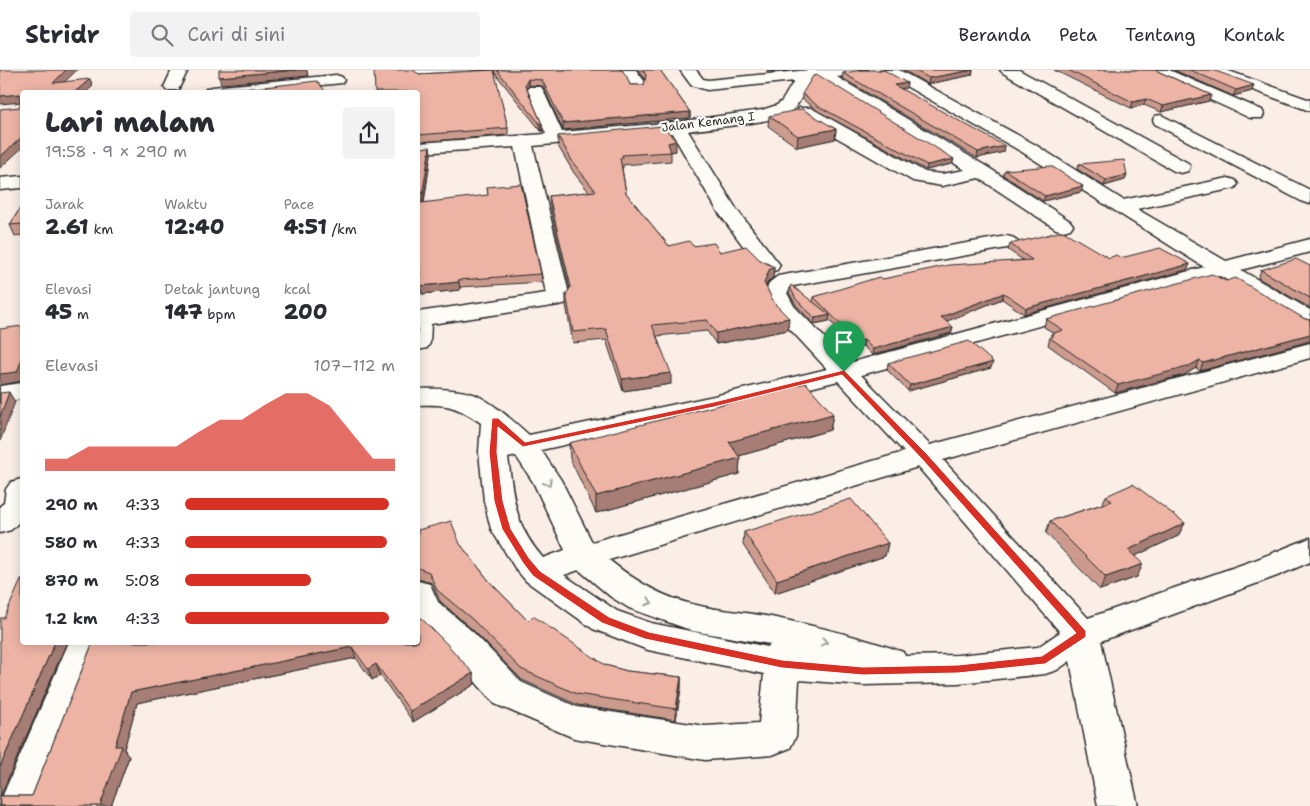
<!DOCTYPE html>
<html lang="id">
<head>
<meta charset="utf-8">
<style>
	body { margin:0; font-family:"Shantell Sans",sans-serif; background:#f2f2f3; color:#2b2b33; height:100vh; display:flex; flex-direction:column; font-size:19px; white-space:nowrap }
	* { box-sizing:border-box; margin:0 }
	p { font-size:16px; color:#7c7c81 }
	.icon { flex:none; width:28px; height:28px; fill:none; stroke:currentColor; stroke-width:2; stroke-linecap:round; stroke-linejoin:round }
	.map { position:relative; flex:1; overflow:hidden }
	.panel { position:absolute; left:20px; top:20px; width:400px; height:555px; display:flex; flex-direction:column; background:#fff; border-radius:5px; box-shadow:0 2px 12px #0003 }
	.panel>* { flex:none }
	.pin { position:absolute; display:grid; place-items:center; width:42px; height:42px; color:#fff; margin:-51px -21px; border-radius:50% 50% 50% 0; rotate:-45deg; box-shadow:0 0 5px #0007 }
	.pin .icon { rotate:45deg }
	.round { display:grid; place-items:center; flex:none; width:52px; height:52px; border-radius:5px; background:#f2f2f3 }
	.overview { display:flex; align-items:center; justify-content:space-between; height:85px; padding:0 25px }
	h1 { font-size:28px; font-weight:800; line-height:38px }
	.figures { display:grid; grid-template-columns:repeat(3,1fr); gap:8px; height:85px; padding:5px 25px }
	.figures div { display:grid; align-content:center }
	.figures b { font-size:21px; font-weight:800 }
	.figures small { font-size:14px; font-weight:400 }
	.figures p { font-size:14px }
	.chart { height:140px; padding:10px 25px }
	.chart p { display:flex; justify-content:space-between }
	.chart svg { width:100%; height:90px; margin-top:5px; fill:#d93025; opacity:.7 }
	ul { padding:0 25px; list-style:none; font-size:16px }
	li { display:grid; grid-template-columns:80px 60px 1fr; align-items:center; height:38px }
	li i { height:12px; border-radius:6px; background:#d93025 }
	header { display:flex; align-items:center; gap:30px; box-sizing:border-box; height:70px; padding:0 25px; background:#fff; border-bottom:1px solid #e1e1e2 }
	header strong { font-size:24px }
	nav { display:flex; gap:28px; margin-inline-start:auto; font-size:18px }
	.search { width:350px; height:45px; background:#f2f2f3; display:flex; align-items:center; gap:12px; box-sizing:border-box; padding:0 18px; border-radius:5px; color:#7c7c81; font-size:19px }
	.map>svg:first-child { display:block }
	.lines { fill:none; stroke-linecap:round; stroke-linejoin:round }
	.minor-casing { stroke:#2b2b2b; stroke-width:3 }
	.minor { fill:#fdfcf7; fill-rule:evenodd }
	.wall { fill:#cc9b8e; stroke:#2b2b2b }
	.shaded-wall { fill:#a67e74; stroke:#2b2b2b }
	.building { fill:#edb4a5; stroke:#2b2b2b }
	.oneway { stroke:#9e9e9b }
	.route { fill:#d93025; stroke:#fff; fill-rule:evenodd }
	.labels { text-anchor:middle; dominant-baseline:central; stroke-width:4; stroke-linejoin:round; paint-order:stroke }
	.far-street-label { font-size:12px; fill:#2b2b2b; stroke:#fdfcf7 }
</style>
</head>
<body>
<header>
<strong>Stridr</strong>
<div class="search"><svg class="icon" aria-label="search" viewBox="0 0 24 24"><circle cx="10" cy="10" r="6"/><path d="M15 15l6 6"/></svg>Cari di sini</div>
<nav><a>Beranda</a><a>Peta</a><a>Tentang</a><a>Kontak</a></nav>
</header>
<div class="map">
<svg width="1310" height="736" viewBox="0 0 1310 736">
	<rect width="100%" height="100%" fill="#faeee7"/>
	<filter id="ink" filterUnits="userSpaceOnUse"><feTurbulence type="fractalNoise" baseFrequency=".02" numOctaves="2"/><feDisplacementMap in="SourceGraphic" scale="10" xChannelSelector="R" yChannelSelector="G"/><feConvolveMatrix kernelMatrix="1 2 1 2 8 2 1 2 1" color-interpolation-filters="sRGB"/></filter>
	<g filter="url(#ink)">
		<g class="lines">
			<defs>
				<g id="minor">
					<path d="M172 0H188L178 20H166L164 17Z"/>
					<path d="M414 0H493L490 3 485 5 420 8 415 6 412 3Z"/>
					<path d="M620 0H636L645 12 643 20H631L629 12Z"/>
					<path d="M680 0H696L703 9 708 10 809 0H868L865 3 837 7 989 98 1070 151 1073 155 1070 159 1063 161 1056 159 979 108 942 116 913 111 799 46 797 42 799 38H811L925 102 942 104 965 100 818 8 811 9C805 19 800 35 790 42 771 54 713 57 688 61L737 140 780 195 777 200 769 202 761 200 718 142 672 63 533 76 570 228 567 233 559 235 431 254 430 273 427 278 418 280V242L546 223 515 77 418 83V73L546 64 527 20 529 17H541L543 20 562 62 677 52 762 40 777 35 782 31 794 11 707 20 691 15Z"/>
					<path d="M880 0H899L1034 74 1123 130 1228 108 1235 110 1238 114 1235 118 1137 139 1226 191 1310 169V182L1241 200 1310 240V257L1302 255 1220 206 861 305 930 375 1310 273V288L943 390 1088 548 1255 490 1310 468V492L1277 506 1101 571 1138 736H1098L1070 591 1057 600 1045 604 958 613 863 615 799 610 796 666 790 678 772 685 705 690 574 668 495 634 450 583 418 552V511L430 514 438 532 474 563 521 612 577 637 705 656 759 653 764 604 648 580 593 559 526 511 515 498 491 459 484 431 479 382 481 353C456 336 448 334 418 335V319C433 318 461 319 476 325 495 334 513 351 529 365L714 326 827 299 776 244 765 223 770 212 778 206 1007 166 1014 168 1018 172 1014 176 1007 178 793 216 787 223 794 236 849 293 1204 197 1022 82 883 3ZM838 311 904 382 592 472 561 410 541 380 714 342ZM516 386 533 412 565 480 543 488C514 455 514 429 508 388ZM918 397 1060 562 1038 577 958 585 905 586 903 582C860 567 816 556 771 547 746 542 720 541 696 535 663 528 635 511 609 490ZM579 500 611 527 629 538 693 561 770 574 768 577 651 553 617 541 564 505Z"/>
					<path d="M1000 0H1019L1188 93 1190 97 1188 101 1181 103 1174 101 1003 3Z"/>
					<path d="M1148 0H1169L1262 40 1264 44 1262 48H1250L1151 3Z"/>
					<path d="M1204 0H1226L1310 30V41L1207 3Z"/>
					<path d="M336 5 342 7 344 10 342 13 256 22H204L206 19 212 17Z"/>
					<path d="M1161 45 1310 120V134L1303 132 1155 54 1153 50 1155 46Z"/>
					<path d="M22 106V118L0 120V108Z"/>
					<path d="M22 313V329L0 332V316Z"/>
					<path d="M21 409 22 449 11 460 0 463V436L4 433 6 419 11 412Z"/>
					<path d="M69 572H103L38 736H0V732Z"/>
				</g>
			</defs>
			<use href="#minor" class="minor-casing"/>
			<use href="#minor" class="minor"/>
		</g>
		<g class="wall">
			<path d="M494 0H622L630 15H644L645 9 638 0H660L690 42V48L563 60 543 16 529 15 527 19 542 54 543 61H541L494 2 508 58V65L418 72V22L419 4Z"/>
			<path d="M903 0H973L972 5 928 14Z"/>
			<path d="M1054 0H1155L1211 25 1209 31 1161 42 1144 35 1131 38Z"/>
			<path d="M1174 0H1213L1252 21 1233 26Z"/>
			<path d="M843 3 907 13 906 18 901 19 1004 82 977 88 842 8Z"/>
			<path d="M802 24 954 89 952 94 926 100 818 41 802 29Z"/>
			<path d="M769 46 836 59 835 69 797 77 768 56Z"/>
			<path d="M558 66 676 81 671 82V91L623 95V98H622L626 123 669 176H693L760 190 774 197 773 208 768 211 766 217 788 260 716 274 707 261 657 266 671 314 623 321 606 270 573 273 566 235V224L570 219 550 136 549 126 589 122 574 103 558 76Z"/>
			<path d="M418 78 431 84 424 133 488 126 487 117 541 204 542 212 460 217V220L422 224 418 179Z"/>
			<path d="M1079 94 1127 105 1125 110 1104 116 1077 99Z"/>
			<path d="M1005 100 1081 122 1043 131 1003 105Z"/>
			<path d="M22 135V165L15 166 10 155Z"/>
			<path d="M1010 174 1109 188 1190 194 1187 200 1024 244 1002 229 946 251 953 257 951 263 872 285 863 276 856 278 829 250V251L814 254 796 235 789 223 790 217 813 232 814 227 883 209 1023 190 1008 180Z"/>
			<path d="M1310 196V238L1258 208 1261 200Z"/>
			<path d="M1226 211 1305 249 1310 250V272L1200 301 1196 298 1184 305 1115 323 1048 275 1051 264 1054 263 1044 257 1046 249Z"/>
			<path d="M888 293 991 298 908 321 887 300Z"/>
			<path d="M833 344 830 360 739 386 740 388 739 404 596 443 570 389 569 373Z"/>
			<path d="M1106 426 1185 453 1178 466 1135 486 1137 507 1100 520 1046 463 1050 451 1102 434Z"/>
			<path d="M418 460 460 474 490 512 528 551 605 595 627 601 681 607V618L676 650 578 635 522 610 475 562 440 531 432 513 418 509V510Z"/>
			<path d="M744 462 888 473 885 486 775 523 743 475Z"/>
			<path d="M4 548 67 572 0 726H32L93 572H418L473 603 475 614 413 652 380 605 372 610 356 588 137 633 124 679 129 687 111 736H0Z"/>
		</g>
		<g class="shaded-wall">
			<path d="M66 0H77L56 20 53 13Z"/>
			<path d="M296 0H307L308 6 221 14 219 7Z"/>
			<path d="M767 0H790L767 2Z"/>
			<path d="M973 0 972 5 928 14 929 8Z"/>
			<path d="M90 9 93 16 86 22H75Z"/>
			<path d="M528 9 529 15 525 21V15Z"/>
			<path d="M907 13 906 18 893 20 894 15Z"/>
			<path d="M1254 15 1252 21 1233 26 1236 20Z"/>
			<path d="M20 24 22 32 0 34V26Z"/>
			<path d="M1211 25 1209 31 1161 42 1163 36Z"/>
			<path d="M1146 29 1144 35 1131 38 1133 32Z"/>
			<path d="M690 42V48L563 60V53Z"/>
			<path d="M540 54H542L543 61H541Z"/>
			<path d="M836 59 835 69 797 77 798 66Z"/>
			<path d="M22 67V78L0 98V87Z"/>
			<path d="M676 71V81L668 82V73Z"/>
			<path d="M1005 76 1004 82 977 88 978 82Z"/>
			<path d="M430 77 431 84 422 141 421 133Z"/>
			<path d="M954 89 952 94 926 100 927 95Z"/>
			<path d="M1127 105 1125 110 1104 116 1106 110Z"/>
			<path d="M1083 116 1081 122 1043 131 1045 126Z"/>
			<path d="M1190 194 1187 200 1024 244 1026 238Z"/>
			<path d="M774 197 773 208 768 211 763 224 764 213 769 200Z"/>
			<path d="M459 212 460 220 422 224 421 216Z"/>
			<path d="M1004 223 1002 229 940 254 941 247Z"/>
			<path d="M830 245 829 251 814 254 815 248Z"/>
			<path d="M789 248 788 260 716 274V263Z"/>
			<path d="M953 257 951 263 872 285 873 279Z"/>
			<path d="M1310 264V271L1200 301 1203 293Z"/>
			<path d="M864 270 863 276 856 278 857 271Z"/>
			<path d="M22 289V311L0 315V304Z"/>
			<path d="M1200 290 1196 298 1184 305 1115 323 1118 315Z"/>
			<path d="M993 292 991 298 908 321 910 315Z"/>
			<path d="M671 303V314L623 321 622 309Z"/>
			<path d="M9 322 15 332 0 371V347Z"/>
			<path d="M833 344 830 360 728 389 729 372Z"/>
			<path d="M740 388 739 404 596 443V426Z"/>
			<path d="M1185 453 1178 466 1122 492 1128 480Z"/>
			<path d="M888 473 885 486 775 523 777 510Z"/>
			<path d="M1143 494 1137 507 1100 520 1106 507Z"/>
			<path d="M55 572H67L0 727V697Z"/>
			<path d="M352 577 356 588 137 633 124 679 129 687 111 736H100L115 676 131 622Z"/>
			<path d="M376 594 380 605 372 610 368 599Z"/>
			<path d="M473 603 475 614 413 652 410 641Z"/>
			<path d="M681 607V618L676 650V639Z"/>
		</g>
		<g class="building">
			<path d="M0 0H66L53 13 90 9 75 22H22V67L0 87V39L20 37V24L0 26Z"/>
			<path d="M219 0H296L219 7Z"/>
			<path d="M374 0H413L419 4 494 0 508 58 418 65V22H375Z"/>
			<path d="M497 0H622L627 7 630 15H644L646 5 643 0H660L690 42 563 53 542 10 528 9 525 15 542 54H540Z"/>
			<path d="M862 0H884L907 13 894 15 1005 76 978 82 843 3Z"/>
			<path d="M914 0H973L929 8Z"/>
			<path d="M1068 0H1155L1211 25 1163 36 1146 29 1133 32Z"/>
			<path d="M1190 0H1213L1254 15 1236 20Z"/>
			<path d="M818 5 954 89 927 95 818 36 802 24 813 6Z"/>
			<path d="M317 11 326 22H220V18H255Z"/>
			<path d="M802 39 836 59 798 66 769 46Z"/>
			<path d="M663 56 676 71 668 73 671 82 622 85 623 88H620L626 123 669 176 689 171 693 176 714 173 720 182 746 176 760 190 774 197 769 200 764 213 775 234 789 248 716 263 707 250 652 255 671 303 622 309 606 259 573 262 566 224 571 217 549 126 596 121 574 94 558 66Z"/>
			<path d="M430 77 421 133 488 125 487 117 521 114 541 204 458 210 459 212 421 216 418 172V78Z"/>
			<path d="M1124 90 1127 105 1106 110 1079 94Z"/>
			<path d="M1051 96 1083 116 1045 126 1005 100Z"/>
			<path d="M22 135V154L10 155Z"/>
			<path d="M1063 161 1109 188 1116 185 1121 188 1160 178 1190 194 1026 238 1004 223 941 247 953 257 873 279 864 270 857 271 814 227 879 207 883 209 949 195 1032 190 1010 174Z"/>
			<path d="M1296 189 1310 196V228L1261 200Z"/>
			<path d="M1212 204 1226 211 1236 208 1305 249 1310 250V264L1203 293 1200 290 1187 297 1118 315 1050 268 1054 266 1051 264 1063 260 1046 249Z"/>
			<path d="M791 215 830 245 815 248 796 229 790 217Z"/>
			<path d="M22 256V289L17 302 0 304V259Z"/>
			<path d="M969 271 993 292 910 315 888 293Z"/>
			<path d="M806 313 833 344 729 372 740 388 596 426 569 373Z"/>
			<path d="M9 322 0 347V323Z"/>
			<path d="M1133 414 1185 453 1128 480 1143 494 1106 507 1050 451 1112 431 1106 426Z"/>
			<path d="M851 429 888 473 777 510 744 462Z"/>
			<path d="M451 451 460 474 490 512 528 551 533 546 605 595 627 601 681 607 676 639 577 624 521 599 473 550 437 520 429 502 418 498V460Z"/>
			<path d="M22 508V572H55L0 697V548H4Z"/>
			<path d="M418 545 446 573 473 603 410 641 376 594 368 599 352 577 131 622 115 676H122L100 736H0V726H32L93 572H418Z"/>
		</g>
		<defs><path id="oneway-chevron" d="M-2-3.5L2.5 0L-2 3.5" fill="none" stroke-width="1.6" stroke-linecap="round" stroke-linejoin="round" transform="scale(1.25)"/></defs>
		<g class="oneway">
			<use href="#oneway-chevron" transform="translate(548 413) rotate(62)"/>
			<use href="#oneway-chevron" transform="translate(649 532) rotate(20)"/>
			<use href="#oneway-chevron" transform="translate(824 572) rotate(12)"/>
		</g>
	</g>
	<path class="route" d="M844 300 927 384 1086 561V567L1045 594 958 603 863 605 782 598 645 569 602 553 533 506 523 493 502 459 494 431 489 382 492 348H498L525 372 714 332ZM842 305 921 388 1076 563 1042 586 958 595 863 597 782 590 649 562 609 547 540 501 529 488 511 459 503 431 497 382 498 357 523 377 714 337Z"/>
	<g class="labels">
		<g class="far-street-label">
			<text transform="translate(708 52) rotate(-7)">Jalan Kemang I</text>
		</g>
	</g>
</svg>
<div class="pin" style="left:844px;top:302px;background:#1e9e55"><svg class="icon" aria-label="arrive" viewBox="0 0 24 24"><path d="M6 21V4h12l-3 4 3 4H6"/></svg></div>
<section class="panel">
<div class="overview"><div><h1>Lari malam</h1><p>19:58 · 9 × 290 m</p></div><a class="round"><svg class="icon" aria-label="share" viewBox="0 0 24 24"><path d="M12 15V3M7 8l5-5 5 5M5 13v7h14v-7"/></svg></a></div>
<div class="figures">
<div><p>Jarak</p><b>2.61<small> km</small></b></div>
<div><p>Waktu</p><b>12:40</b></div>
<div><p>Pace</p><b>4:51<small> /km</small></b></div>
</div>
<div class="figures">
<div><p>Elevasi</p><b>45<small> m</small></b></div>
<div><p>Detak jantung</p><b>147<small> bpm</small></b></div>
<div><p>kcal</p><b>200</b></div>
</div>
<div class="chart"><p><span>Elevasi</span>107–112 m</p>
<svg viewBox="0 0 160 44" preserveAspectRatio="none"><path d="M0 44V38L10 38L20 32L30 32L40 32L50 32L60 32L70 25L80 19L90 19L100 12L110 6L120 6L130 12L140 25L150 38L160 38V44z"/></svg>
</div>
<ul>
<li><b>290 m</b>4:33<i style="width:97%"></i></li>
<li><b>580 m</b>4:33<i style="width:96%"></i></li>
<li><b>870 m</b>5:08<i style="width:60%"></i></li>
<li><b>1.2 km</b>4:33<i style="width:97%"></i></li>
</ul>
</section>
</div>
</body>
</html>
